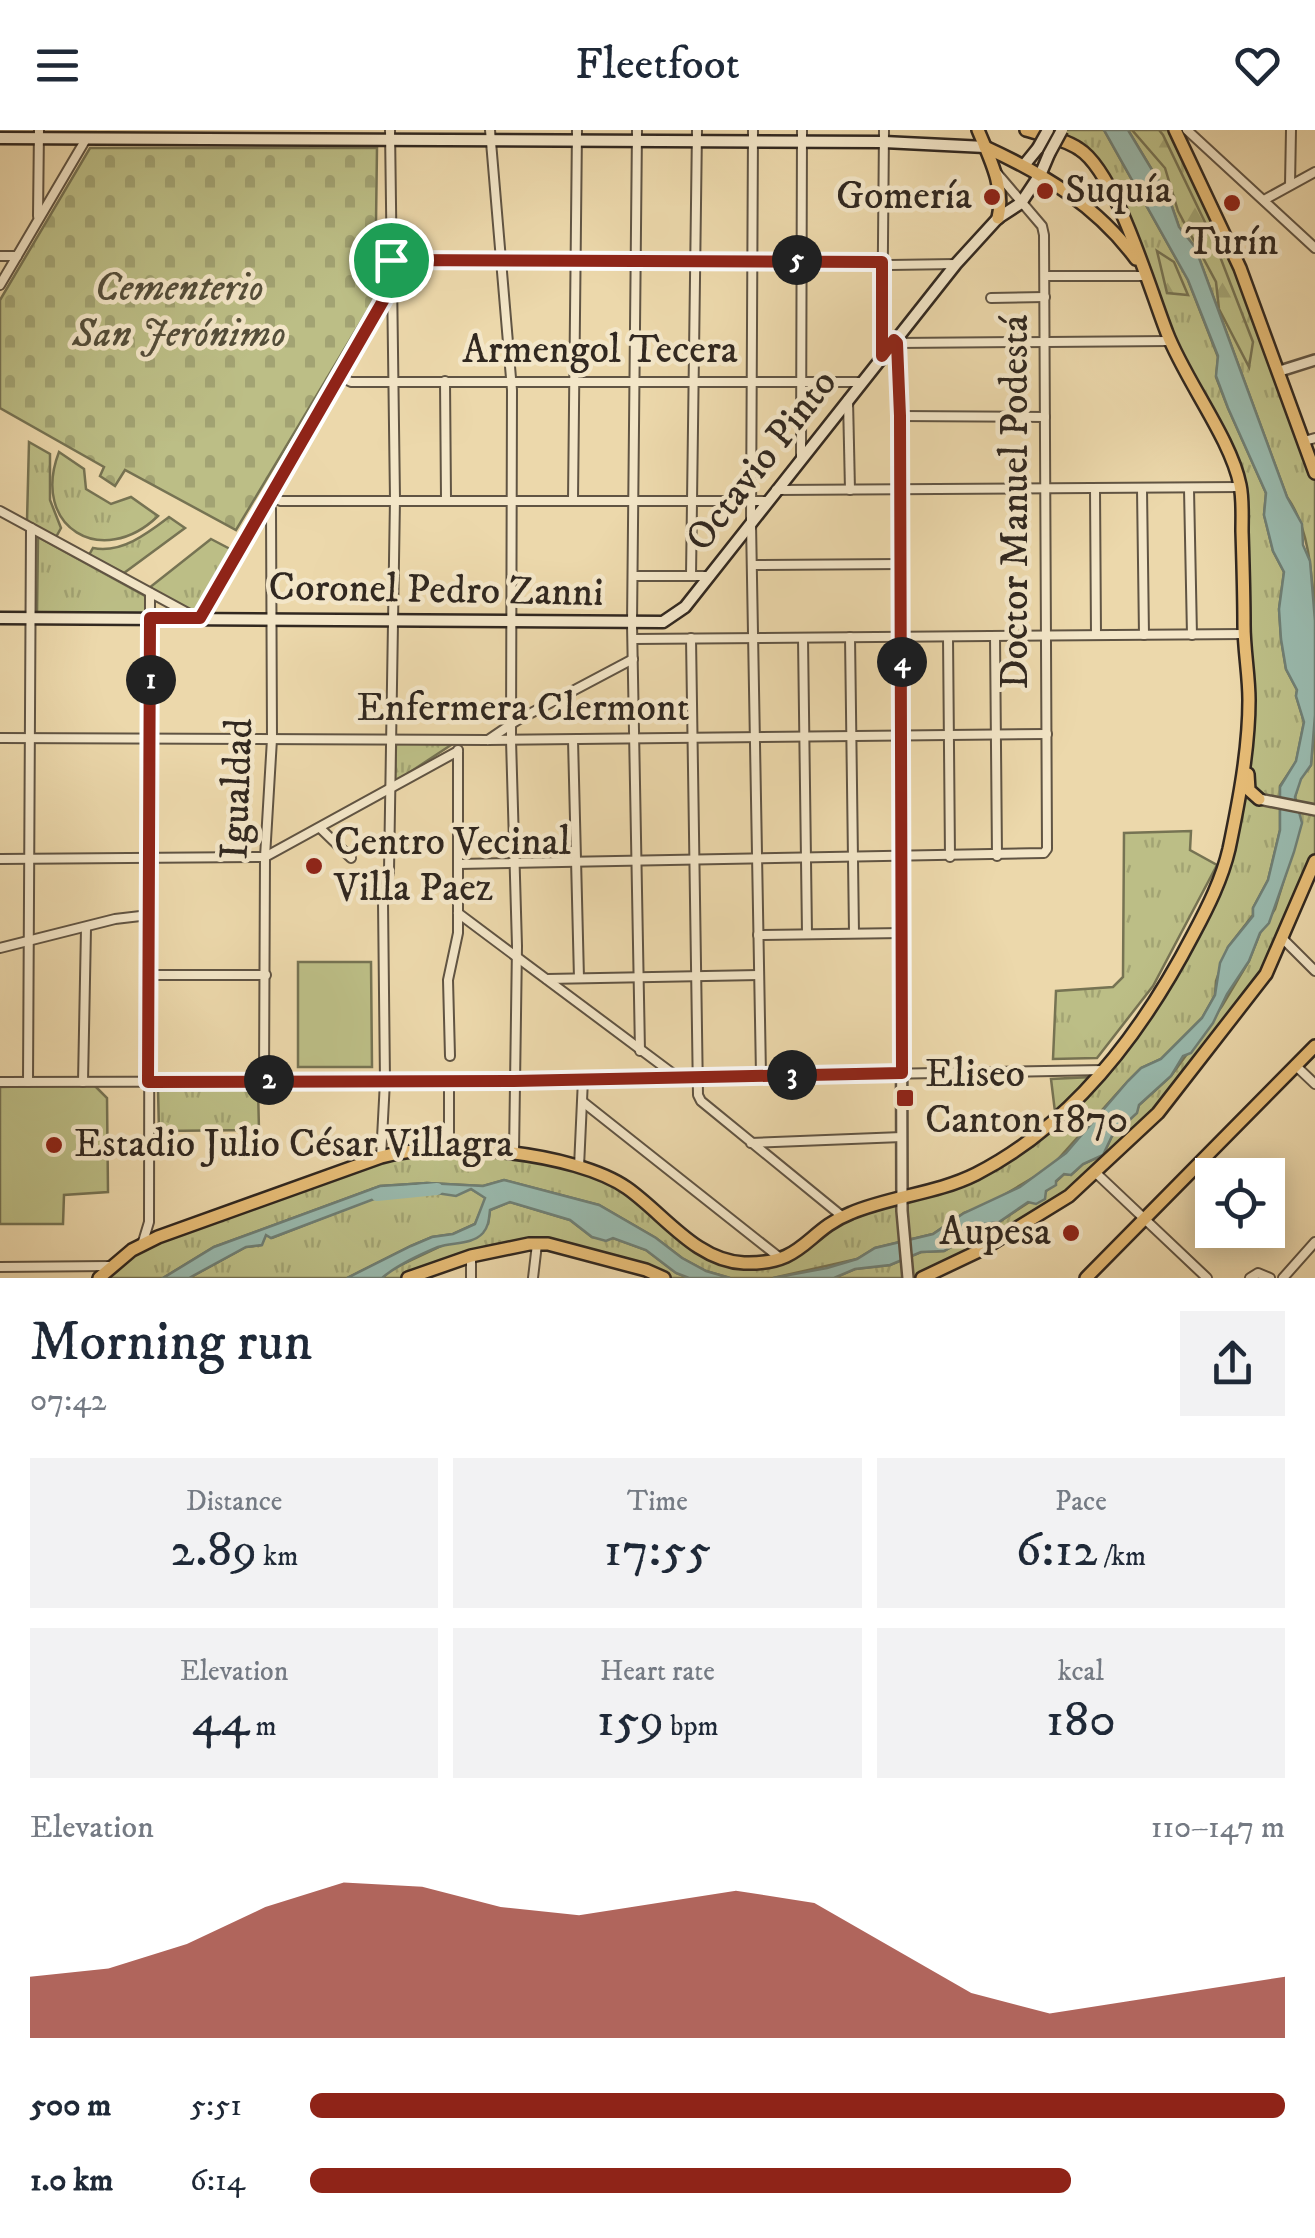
<!DOCTYPE html>
<html lang="en">
<head>
<meta charset="utf-8">
<style>
	body { margin:0; font-family:"IM FELL DW Pica",serif; background:#f2f2f3; color:#1f2937; height:100vh; display:flex; flex-direction:column; font-size:38px; white-space:nowrap }
	* { box-sizing:border-box; margin:0 }
	p { font-size:32px; color:#747a83 }
	.icon { flex:none; width:55px; height:55px; fill:none; stroke:currentColor; stroke-width:2; stroke-linecap:round; stroke-linejoin:round }
	.map { position:relative; height:1148px; overflow:hidden }
	.side { display:flex; flex-direction:column; background:#fff; flex:1 }
	.side>* { flex:none }
	.controls { position:absolute; left:1195px; top:1028px; display:grid; gap:20px }
	.controls a { display:grid; place-items:center; width:90px; height:90px; border-radius:0px; background:#fff; box-shadow:0 5px 25px #0003; font-size:50px }
	.pin { position:absolute; display:grid; place-items:center; width:85px; height:85px; color:#fff; margin:-42px; border:5px solid #fff; border-radius:50%; box-shadow:0 2px 10px #0007 }
	.km { position:absolute; width:50px; height:50px; margin:-25px; border-radius:50%; background:#222; color:#fff; font-size:28px; line-height:50px; text-align:center }
	.round { display:grid; place-items:center; flex:none; width:105px; height:105px; border-radius:0px; background:#f2f2f3 }
	.overview { display:flex; align-items:center; justify-content:space-between; height:170px; padding:0 30px }
	h1 { font-size:55px; font-weight:600; line-height:75px }
	.metrics { display:grid; grid-template-columns:repeat(3,1fr); gap:15px; height:170px; padding:10px 30px }
	.metrics div { display:grid; align-content:center; border-radius:0px; background:#f2f2f3; text-align:center }
	.metrics b { font-size:50px; font-weight:600 }
	.metrics small { font-size:28px; font-weight:400 }
	.metrics p { font-size:28px }
	.chart { height:280px; padding:20px 30px }
	.chart p { display:flex; justify-content:space-between }
	.chart svg { width:100%; height:180px; margin-top:10px; fill:#8f2418; opacity:.7 }
	ul { padding:0 30px; list-style:none; font-size:32px }
	li { display:grid; grid-template-columns:160px 120px 1fr; align-items:center; height:75px }
	li i { height:25px; border-radius:12px; background:#8f2418 }
	header { display:flex; justify-content:space-between; align-items:center; height:130px; padding:0 30px; background:#fff; font-size:45px; font-weight:600 }
	.map>svg:first-child { display:block }
	.grass { fill:url(#grass-tufts); stroke:#767353; stroke-width:2.5 }
	.forest { fill:url(#forest-firs); stroke:#767353; stroke-width:2.5 }
	.cemetery { fill:url(#cemetery-stones); stroke:#767353; stroke-width:2.5 }
	.garden { fill:#bcbe86; stroke:#767353; stroke-width:2.5 }
	.water { fill:#99b9ad; stroke:#6f7f75; stroke-width:2.5 }
	.lines { fill:none; stroke-linecap:round; stroke-linejoin:round }
	.river { stroke:#99b9ad; stroke-width:12 }
	.minor-casing { stroke:#605443; stroke-width:12 }
	.tertiary-casing { stroke:#605443; stroke-width:14 }
	.secondary-casing { stroke:#312820; stroke-width:15 }
	.primary-casing { stroke:#312820; stroke-width:16 }
	.minor { stroke:#f3e6c8; stroke-width:8 }
	.tertiary { stroke:#f3e6c8; stroke-width:9 }
	.secondary { stroke:#f3e6c8; stroke-width:10 }
	.primary { stroke:#e6bc76; stroke-width:11 }
	.secondary-bridge-casing { stroke:#312820; stroke-width:15; stroke-linecap:butt }
	.secondary-bridge { stroke:#f3e6c8; stroke-width:10 }
	.route-casing { stroke:#fff; stroke-width:20 }
	.route { stroke:#8f2418; stroke-width:12 }
	.poi-dot { fill:#8f2418; stroke:#f3e6c8; stroke-width:4 }
	.labels { text-anchor:middle; dominant-baseline:central; stroke-width:9; stroke-linejoin:round; paint-order:stroke }
	.poi-label { font-size:40px; fill:#312820; stroke:#f3e6c8; text-anchor:start }
	.park-label { font-size:40px; font-style:italic; fill:#544e3a; stroke:#f3e6c8 }
	.street-label { font-size:40px; fill:#312820; stroke:#f3e6c8 }
</style>
</head>
<body>
<header><svg class="icon" aria-label="menu" viewBox="0 0 24 24"><path d="M4 6h16M4 12h16M4 18h16"/></svg>Fleetfoot<svg class="icon" aria-label="heart" viewBox="0 0 24 24"><path d="M12 20l-8-8c-3-5 5-10 8-4 3-6 11-1 8 4z"/></svg></header>
<div class="map">
<svg width="1315" height="1148" viewBox="0 0 1315 1148">
	<defs>
		<pattern id="grass-tufts" width="24" height="20" patternUnits="userSpaceOnUse" patternTransform="scale(2.5)"><rect width="24" height="20" fill="#bcbe86"/><path d="M3 7l-1-3M5 7V3M7 7l1-3M15 17l-1-3M17 17v-4M19 17l1-3" fill="none" stroke="#a2a373"/></pattern>
		<pattern id="forest-firs" width="22" height="20" patternUnits="userSpaceOnUse" patternTransform="scale(2.5)"><rect width="22" height="20" fill="#bcbe86"/><path d="M5 1l3.5 6h-7zM16 11l3.5 6h-7z" fill="#a2a373"/></pattern>
		<pattern id="cemetery-stones" width="16" height="16" patternUnits="userSpaceOnUse" patternTransform="scale(2.5)"><rect width="16" height="16" fill="#bcbe86"/><path d="M2 7V4a2 2 0 0 1 4 0v3zM10 15v-3a2 2 0 0 1 4 0v3z" fill="#a2a373"/></pattern>
	</defs>
	<rect width="100%" height="100%" fill="#ecd8ab"/>
	<filter id="stains"><feTurbulence type="fractalNoise" baseFrequency=".002" numOctaves="4"/><feColorMatrix values="0 0 0 0 .2 0 0 0 0 .09 0 0 0 0 .02 0 0 0 .5 -.17"/></filter>
	<radialGradient id="worn" r=".72"><stop offset=".6" stop-color="#630" stop-opacity="0"/><stop offset="1" stop-color="#630" stop-opacity=".3"/></radialGradient>
	<g class="grass">
		<path d="M1026 0H1104L1188 150 1218 227 1216 247 1228 278 1266 363 1264 385 1273 421 1284 442 1279 479 1281 509 1286 539 1297 560 1296 566 1304 592 1296 632 1280 656V700L1268 750 1253 778V785L1228 817 1216 851 1215 865 1202 888 1161 929 1141 938 1128 951 1051 1037 987 1075 964 1083 933 1104 875 1118 857 1129 773 1148H730L706 1141 682 1128 656 1108 599 1075 504 1050 483 1056 427 1053 380 1056 214 1117 163 1148H99L132 1120 393 1024 514 1023 614 1050 707 1122 771 1132 831 1095 946 1056 1040 1003 1137 899 1225 734 1248 592 1241 357 1175 223 1132 104 1086 24Z"/>
		<path d="M1128 0H1175L1207 64 1315 343V491C1312 451 1311 400 1287 367L1195 117 1179 97 1169 68Z"/>
		<path d="M29 312 50 324V370L61 398 56 407 27 391Z"/>
		<path d="M59 322 84 339 86 359 111 374 131 367 158 386C102 440 30 397 59 322Z"/>
		<path d="M169 387 185 398 124 443 89 425 93 418C121 424 148 403 169 387Z"/>
		<path d="M38 407 145 466 148 483H37Z"/>
		<path d="M211 409 230 419 194 482 149 458Z"/>
		<path d="M1315 585V731L1272 831 1172 967 1081 1056 922 1148H834L855 1139 890 1135 921 1122 944 1121 983 1099 984 1095 999 1092 1046 1061 1064 1044 1071 1045 1083 1034 1103 1025 1112 1006 1136 983 1139 975 1171 946 1222 876 1249 831 1260 803 1275 779 1301 694 1295 667 1300 649 1311 635Z"/>
		<path d="M396 613H454L395 652Z"/>
		<path d="M1191 701 1190 720 1217 735 1153 856 1097 928 1053 929 1056 861 1113 857 1123 847 1124 703Z"/>
		<path d="M1093 947 1055 982 1051 949Z"/>
		<path d="M258 959 259 1000 159 1001 158 960Z"/>
		<path d="M415 1058 471 1059 486 1068 475 1094 453 1104 432 1107 411 1116 347 1148H189L246 1117 261 1115 266 1105 272 1108 392 1061Z"/>
		<path d="M510 1072 570 1090 592 1107 613 1108 646 1120 676 1143 689 1148H664L529 1114 408 1148H382L392 1139 488 1094 490 1080Z"/>
	</g>
	<g class="forest">
		<path d="M1132 0H1159L1163 5 1214 111 1253 212 1249 237 1219 179 1216 152 1178 81 1165 38Z"/>
		<path d="M1157 121 1174 132 1188 165 1167 163Z"/>
	</g>
	<path class="cemetery" d="M90 18H377L375 168 236 400 125 340 115 356 100 346 104 337 0 278V170Z"/>
	<g class="garden">
		<path d="M298 832H371L372 937H298Z"/>
		<path d="M94 955 107 968 108 1062 64 1065 63 1094H0V957Z"/>
	</g>
	<g class="water">
		<path d="M1104 0H1128L1169 68 1179 97 1195 117 1287 367 1302 394 1303 415 1310 431 1315 491V585L1311 635 1301 649 1295 667 1302 693 1294 722 1269 793 1260 803 1249 831 1227 864 1213 893 1191 923 1183 926 1171 946 1139 975 1137 983 1112 1006 1103 1025 1083 1034 1071 1045 1064 1044 1056 1051V1055L1046 1061 1045 1069 1036 1074 1028 1072 999 1092 985 1094 983 1099 944 1121 921 1122 890 1135 855 1139 834 1148H773L827 1138 857 1129 875 1118 933 1104 964 1083 1020 1057 1066 1023 1128 951 1141 938 1161 929 1202 888 1215 865 1220 833 1228 817 1253 786V778L1268 750 1280 700V657L1296 631 1304 592 1296 566 1297 560 1286 539 1281 509 1279 479 1284 442 1273 421 1264 385 1266 363 1228 278 1216 246 1218 226 1188 150Z"/>
		<path d="M504 1050 599 1075 656 1108 682 1128 706 1141 730 1148H689L676 1143 646 1120 613 1108 606 1111 592 1107 570 1090 510 1072 490 1080C489 1088 489 1096 483 1103 472 1115 453 1112 438 1117 419 1125 397 1135 382 1148H347L411 1116 432 1107 453 1104 475 1094 485 1068 471 1059 456 1066 403 1058 271 1108 266 1105 262 1115 246 1117 189 1148H163L214 1117 380 1056 427 1053 483 1056Z"/>
	</g>
	<g class="lines">
		<path class="river" d="M377 1065 437 1059"/>
		<defs>
			<g id="minor">
				<path d="M490 0 512 260 511 610 517 816 514 1023"/>
				<path d="M637 0 632 494 640 921"/>
				<path d="M753 0 751 393 761 945"/>
				<path d="M1187 0 1315 118"/>
				<path d="M1290 55 1291 0"/>
				<path d="M1264 70 1315 42"/>
				<path d="M38 86 39 0"/>
				<path d="M0 126H17"/>
				<path d="M391 129 875 130 890 135 956 134"/>
				<path d="M1045 146H1145"/>
				<path d="M0 155 86 9"/>
				<path d="M991 168 1045 167"/>
				<path d="M897 213 1170 211"/>
				<path d="M882 225 884 0"/>
				<path d="M341 247 351 252H861"/>
				<path d="M445 251 446 369"/>
				<path d="M848 270 850 360"/>
				<path d="M900 286 1045 287"/>
				<path d="M1304 311 1315 308"/>
				<path d="M801 327 802 0"/>
				<path d="M1095 359 1096 505"/>
				<path d="M1142 359 1144 505"/>
				<path d="M1189 359 1192 505"/>
				<path d="M776 360 1241 357"/>
				<path d="M270 367 281 371H768"/>
				<path d="M573 370 577 0"/>
				<path d="M0 381 197 488"/>
				<path d="M752 435 901 434"/>
				<path d="M633 446H710"/>
				<path d="M691 446 697 0"/>
				<path d="M200 488 389 161"/>
				<path d="M995 506 997 726"/>
				<path d="M850 507 854 803"/>
				<path d="M948 507 950 727"/>
				<path d="M691 508 698 965 701 971 843 1087"/>
				<path d="M803 508 807 804"/>
				<path d="M633 509 1244 504"/>
				<path d="M0 608 488 610 1047 604"/>
				<path d="M488 610 516 591 633 529"/>
				<path d="M573 610 579 848"/>
				<path d="M320 698 351 728"/>
				<path d="M0 729 265 727 458 621"/>
				<path d="M458 734 1044 723 1047 719 1044 105 1042 96 996 42"/>
				<path d="M458 783 676 946"/>
				<path d="M758 805 903 803"/>
				<path d="M1282 808 1315 841"/>
				<path d="M0 818 115 789 149 785"/>
				<path d="M150 845H266"/>
				<path d="M547 849 759 845"/>
				<path d="M450 926 448 850 458 803V620"/>
				<path d="M1295 935 1315 954"/>
				<path d="M264 950 265 727 272 609 271 379 267 371"/>
				<path d="M0 952 514 951 1103 940"/>
				<path d="M28 952 31 398"/>
				<path d="M83 952 86 798"/>
				<path d="M583 972 780 1128"/>
				<path d="M751 1013 902 1007"/>
				<path d="M449 1021V951"/>
				<path d="M381 1027 385 951 383 772 389 741 395 369 390 0"/>
				<path d="M579 1037 583 949"/>
				<path d="M1096 1043 1207 1148"/>
				<path d="M142 1115 149 1092 150 463"/>
				<path d="M471 1126V1148"/>
				<path d="M0 1137 110 1136"/>
				<path d="M533 1148 537 1114"/>
				<path d="M1250 1148 1258 1143 1270 1148"/>
				<path d="M1283 1148 1315 1112"/>
			</g>
			<g id="tertiary">
				<path d="M894 210 897 213 900 286 902 1081 908 1148"/>
				<path d="M1280 241 1315 230"/>
				<path d="M1259 669 1315 680"/>
			</g>
			<g id="secondary">
				<path d="M0 8 884 12 985 17"/>
				<path d="M1025 34 1038 18"/>
				<path d="M0 488 663 492 685 477 956 134 998 88 1021 73 1041 43 1049 24"/>
			</g>
			<g id="primary">
				<path d="M978 0C990 29 1005 57 998 88"/>
				<path d="M1175 0 1240 138 1315 343"/>
				<path d="M985 17C1044 44 1097 76 1136 129"/>
				<path d="M1248 644 1249 660 1259 669"/>
				<path d="M99 1148 132 1120 158 1107 381 1027C442 1009 575 1022 627 1058 664 1084 696 1131 744 1133 805 1135 805 1101 851 1083 891 1066 936 1064 976 1044 1074 994 1143 901 1193 805 1208 777 1222 749 1229 719 1239 671 1249 619 1249 570 1249 545 1244 520 1244 495 1244 464 1243 433 1242 401 1242 386 1243 369 1240 355 1231 309 1185 250 1167 203 1150 160 1116 42 1079 19 1064 9 1043 5 1026 0"/>
				<path d="M408 1148 471 1126 529 1114H548L646 1140 664 1148"/>
				<path d="M922 1148 983 1119 1069 1066 1158 983 1266 844 1315 731"/>
				<path d="M1086 1148 1315 916"/>
			</g>
		</defs>
		<use href="#minor" class="minor-casing"/>
		<use href="#tertiary" class="tertiary-casing"/>
		<use href="#secondary" class="secondary-casing"/>
		<use href="#primary" class="primary-casing"/>
		<use href="#minor" class="minor"/>
		<use href="#tertiary" class="tertiary"/>
		<use href="#secondary" class="secondary"/>
		<use href="#primary" class="primary"/>
		<defs>
			<g id="secondary-bridge">
				<path d="M1038 18 1048 0"/>
				<path d="M1049 24 1062 0"/>
			</g>
		</defs>
		<use href="#secondary-bridge" class="secondary-bridge-casing"/>
		<use href="#secondary-bridge" class="secondary-bridge"/>
	</g>
	<g class="lines">
		<defs>
			<path id="route" d="M391 130 882 132V226L894 210 897 213 900 286 902 943 514 951 148 952 150 488H200L391 157Z"/>
		</defs>
		<use href="#route" class="route-casing"/>
		<use href="#route" class="route"/>
	</g>
	<g class="poi-dot">
		<circle cx="1045" cy="61" r="10"/>
		<circle cx="992" cy="67" r="10"/>
		<circle cx="1232" cy="73" r="10"/>
		<circle cx="314" cy="736" r="10"/>
		<rect x="895" y="958" width="20" height="20" rx="5"/>
		<circle cx="54" cy="1015" r="10"/>
		<circle cx="1071" cy="1103" r="10"/>
	</g>
	<g class="labels">
		<g class="poi-label">
			<text x="1065" y="61">Suquía</text>
			<text x="972" y="67" text-anchor="end">Gomería</text>
			<text x="1232" y="113" text-anchor="middle">Turín</text>
			<text x="334" y="713">Centro Vecinal<tspan x="334" dy="46">Villa Paez</tspan></text>
			<text x="925" y="945">Eliseo<tspan x="925" dy="46">Canton 1870</tspan></text>
			<text x="74" y="1015">Estadio Julio César Villagra</text>
			<text x="1051" y="1103" text-anchor="end">Aupesa</text>
		</g>
		<g class="park-label">
			<text x="179" y="159">Cementerio<tspan x="179" dy="46">San Jerónimo</tspan></text>
		</g>
		<g class="street-label">
			<text x="600" y="221">Armengol Tecera</text>
			<text transform="translate(762 331) rotate(-52)">Octavio Pinto</text>
			<text transform="translate(1016 372) rotate(-90)">Doctor Manuel Podestá</text>
			<text transform="translate(436 461) rotate(1)">Coronel Pedro Zanni</text>
			<text x="523" y="579">Enfermera Clermont</text>
			<text transform="translate(238 659) rotate(-88)">Igualdad</text>
		</g>
	</g>
	<rect width="100%" height="100%" filter="url(#stains)"/>
	<rect width="100%" height="100%" fill="url(#worn)"/>
</svg>
<div class="controls">
<a><svg class="icon" aria-label="locate" viewBox="0 0 24 24"><circle cx="12" cy="12" r="6"/><path d="M12 2v4M12 18v4M2 12h4M18 12h4"/></svg></a>
</div>
<div class="pin" style="left:391px;top:130px;background:#1e9e55"><svg class="icon" aria-label="arrive" viewBox="0 0 24 24"><path d="M6 21V4h12l-3 4 3 4H6"/></svg></div>
<b class="km" style="left:151px;top:550px">1</b>
<b class="km" style="left:269px;top:950px">2</b>
<b class="km" style="left:792px;top:945px">3</b>
<b class="km" style="left:902px;top:532px">4</b>
<b class="km" style="left:797px;top:130px">5</b>
</div>
<section class="side">
<div class="overview"><div><h1>Morning run</h1><p>07:42</p></div><a class="round"><svg class="icon" aria-label="share" viewBox="0 0 24 24"><path d="M12 15V3M7 8l5-5 5 5M5 13v7h14v-7"/></svg></a></div>
<div class="metrics">
<div><p>Distance</p><b>2.89<small> km</small></b></div>
<div><p>Time</p><b>17:55</b></div>
<div><p>Pace</p><b>6:12<small> /km</small></b></div>
</div>
<div class="metrics">
<div><p>Elevation</p><b>44<small> m</small></b></div>
<div><p>Heart rate</p><b>159<small> bpm</small></b></div>
<div><p>kcal</p><b>180</b></div>
</div>
<div class="chart"><p><span>Elevation</span>110–147 m</p>
<svg viewBox="0 0 160 44" preserveAspectRatio="none"><path d="M0 44V29L10 27L20 21L30 12L40 6L50 7L60 12L70 14L80 11L90 8L100 11L110 22L120 33L130 38L140 35L150 32L160 29V44z"/></svg>
</div>
<ul>
<li><b>500 m</b>5:51<i style="width:100%"></i></li>
<li><b>1.0 km</b>6:14<i style="width:78%"></i></li>
</ul>
</section>
</body>
</html>
